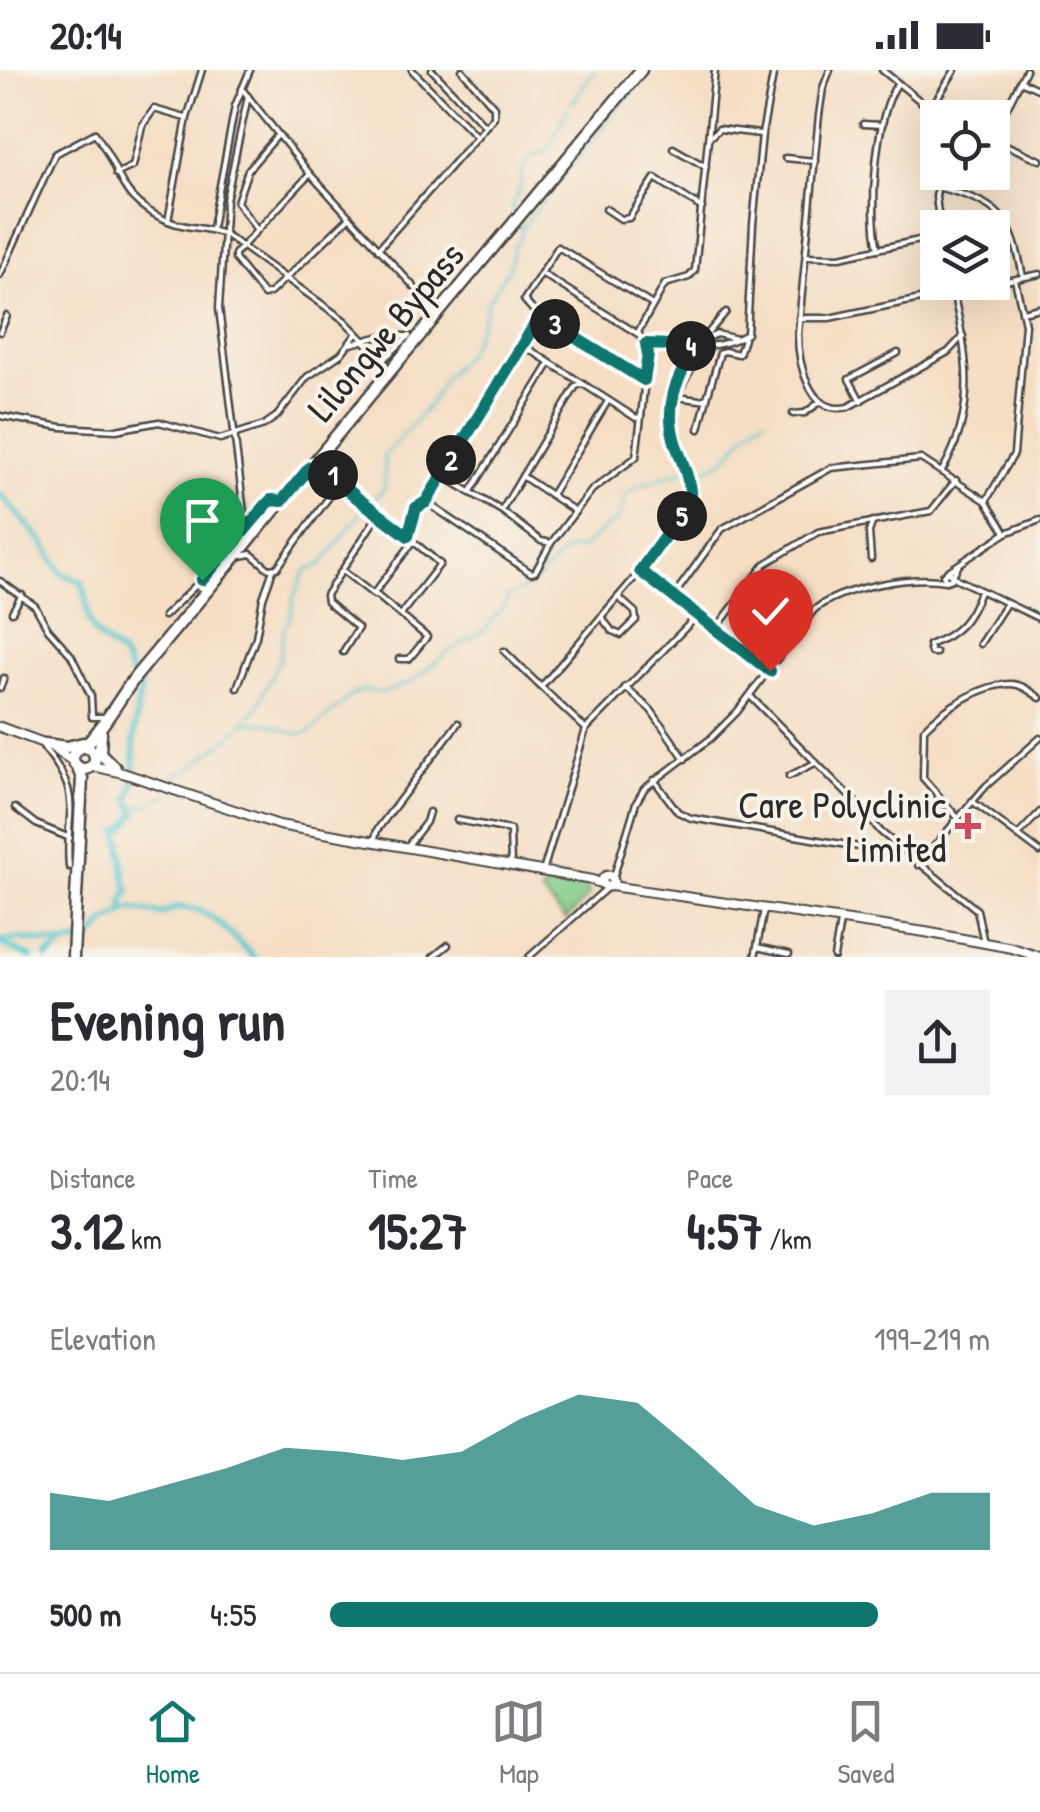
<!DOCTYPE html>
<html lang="en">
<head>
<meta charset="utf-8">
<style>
	body { margin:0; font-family:"Patrick Hand",sans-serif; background:#f2f2f3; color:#2b2b33; height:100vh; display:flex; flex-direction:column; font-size:38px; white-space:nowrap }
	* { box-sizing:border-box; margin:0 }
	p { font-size:32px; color:#7c7c81 }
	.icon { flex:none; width:55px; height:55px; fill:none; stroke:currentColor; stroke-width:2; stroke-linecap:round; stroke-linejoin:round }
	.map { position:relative; height:887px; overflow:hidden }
	.details { display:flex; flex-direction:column; background:#fff; flex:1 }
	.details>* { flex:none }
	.buttons { position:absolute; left:920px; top:30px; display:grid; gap:20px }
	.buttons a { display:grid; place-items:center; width:90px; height:90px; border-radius:0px; background:#fff; box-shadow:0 10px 40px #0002; font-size:50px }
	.pin { position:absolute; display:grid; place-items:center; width:85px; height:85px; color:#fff; margin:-102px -42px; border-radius:50% 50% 50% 0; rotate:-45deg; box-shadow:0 0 10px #0007 }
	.pin .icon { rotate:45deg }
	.km { position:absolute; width:50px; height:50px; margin:-25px; border-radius:50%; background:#222; color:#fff; font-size:28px; line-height:50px; text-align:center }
	.round { display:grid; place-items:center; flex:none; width:105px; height:105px; border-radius:0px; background:#f2f2f3 }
	.head { display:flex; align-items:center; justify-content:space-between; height:170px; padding:0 50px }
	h1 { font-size:55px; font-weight:700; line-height:75px }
	.figures { display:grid; grid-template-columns:repeat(3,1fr); gap:15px; height:170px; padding:10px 50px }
	.figures div { display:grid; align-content:center }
	.figures b { font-size:50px; font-weight:700 }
	.figures small { font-size:28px; font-weight:400 }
	.figures p { font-size:28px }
	.chart { height:280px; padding:20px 50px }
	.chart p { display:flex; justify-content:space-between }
	.chart svg { width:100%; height:180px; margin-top:10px; fill:#0f766e; opacity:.7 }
	ul { padding:0 50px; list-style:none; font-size:32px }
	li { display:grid; grid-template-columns:160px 120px 1fr; align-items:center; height:75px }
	li i { height:25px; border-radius:12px; background:#0f766e }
	.status { display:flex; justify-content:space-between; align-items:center; height:70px; padding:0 50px; background:#fff; direction:ltr }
	.status svg { height:28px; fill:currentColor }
	.tabs { display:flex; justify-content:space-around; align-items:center; height:140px; border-top:2px solid #e1e1e2; background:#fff; font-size:28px; color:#7c7c81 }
	.tabs a { display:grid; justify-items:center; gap:5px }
	.tabs .selected { color:#0f766e }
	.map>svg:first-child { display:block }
	.green { fill:#7fca88; stroke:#557a5a; stroke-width:2.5 }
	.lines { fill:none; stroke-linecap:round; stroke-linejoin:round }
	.stream { stroke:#5dcad2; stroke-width:2.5 }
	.river { stroke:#5dcad2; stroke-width:6 }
	.street-casing { stroke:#494642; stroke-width:9 }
	.secondary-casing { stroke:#494642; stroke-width:12 }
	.primary-casing { stroke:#494642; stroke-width:15 }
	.street { stroke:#fff; stroke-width:4 }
	.secondary { stroke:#fff; stroke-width:8 }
	.primary { stroke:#fff; stroke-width:10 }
	.route-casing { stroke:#fff; stroke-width:20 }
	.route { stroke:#0f766e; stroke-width:12 }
	.poi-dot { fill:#d1495b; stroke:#f7f3e8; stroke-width:4 }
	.labels { text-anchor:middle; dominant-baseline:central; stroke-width:8; stroke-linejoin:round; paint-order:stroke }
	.street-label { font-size:38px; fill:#2b2b2b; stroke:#f7f3e8 }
	.poi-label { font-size:38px; fill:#2b2b2b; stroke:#f7f3e8; text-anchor:end }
</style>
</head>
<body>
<div class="status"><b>20:14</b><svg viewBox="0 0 49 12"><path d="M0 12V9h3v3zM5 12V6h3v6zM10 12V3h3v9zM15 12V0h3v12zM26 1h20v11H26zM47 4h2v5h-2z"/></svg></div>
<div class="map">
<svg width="1040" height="887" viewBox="0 0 1040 887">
	<rect width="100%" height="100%" fill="#f7f3e8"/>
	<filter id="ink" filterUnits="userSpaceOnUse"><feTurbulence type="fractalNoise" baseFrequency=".01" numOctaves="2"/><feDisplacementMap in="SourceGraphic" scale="20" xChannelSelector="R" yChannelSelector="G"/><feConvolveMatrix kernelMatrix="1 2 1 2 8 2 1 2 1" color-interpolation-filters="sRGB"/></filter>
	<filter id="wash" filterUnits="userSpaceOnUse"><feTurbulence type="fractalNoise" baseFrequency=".0048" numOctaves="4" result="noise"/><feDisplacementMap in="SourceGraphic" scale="40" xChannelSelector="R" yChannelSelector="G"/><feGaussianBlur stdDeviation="2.25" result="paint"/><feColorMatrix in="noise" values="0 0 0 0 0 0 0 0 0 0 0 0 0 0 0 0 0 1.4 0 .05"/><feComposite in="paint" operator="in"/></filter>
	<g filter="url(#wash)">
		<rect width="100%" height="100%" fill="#f5dec4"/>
		<path class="green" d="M555 807 586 812 589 825 566 850 541 822Z"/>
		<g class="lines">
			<g class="stream">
				<path d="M572 33 594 0"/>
				<path d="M546 127 650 0"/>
				<path d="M514 144 512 136C529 110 511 92 548 80L568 38"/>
				<path d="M522 158 545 129"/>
				<path d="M687 399C736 402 730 369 764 348"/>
				<path d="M369 433 385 418 384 386 430 334 444 308 467 283 482 252 488 231 510 196 513 179 522 164 520 154"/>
				<path d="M247 653H267L296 664 308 663 352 625 364 620 383 623 411 612 451 580 487 559C491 545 504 543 507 528L531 515 565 482 569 479H581L608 455 618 451 626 424 634 418 684 400"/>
				<path d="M172 716 177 704 187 701 234 663 256 639 280 588 284 559 291 546 294 527 305 501 321 495 365 437"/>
				<path d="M136 738 152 734 169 723"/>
			</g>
			<g class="river">
				<path d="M0 424 43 472 62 504 81 511C89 526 85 542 92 557 98 570 111 576 120 584 130 595 129 607 141 617 137 638 133 660 134 681 134 704 138 704 129 729L136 743 126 757 118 761C124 771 121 803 129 822L123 830 124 842"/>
				<path d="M0 871 18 869 65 874"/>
				<path d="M0 874 31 887"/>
				<path d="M47 887 65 874 90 870 105 853 130 839 162 844 178 837 199 840 217 851 254 887"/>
			</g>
		</g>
	</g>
	<g filter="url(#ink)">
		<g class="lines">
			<defs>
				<g id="street">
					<path d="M412 0 477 67"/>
					<path d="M432 0 485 56"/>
					<path d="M830 0 823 18 819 45 798 264C798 293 809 346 848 337L948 282 963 266"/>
					<path d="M882 0 925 35 947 48"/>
					<path d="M1020 11 1040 20"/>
					<path d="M242 19 310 104 427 231 432 243"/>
					<path d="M931 38 955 0"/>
					<path d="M863 54 882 55"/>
					<path d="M992 67 1026 0"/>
					<path d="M709 68 719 59 760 64"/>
					<path d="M992 69 1040 90"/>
					<path d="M673 78 706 97"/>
					<path d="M785 88 815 91"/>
					<path d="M939 102 936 127 940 158"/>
					<path d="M116 104 133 96 142 56 154 39 185 48"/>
					<path d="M310 104 235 184V189L264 225 270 223 350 147"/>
					<path d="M937 117C1000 133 1011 145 1023 207"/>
					<path d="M606 139 621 149 629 148 655 108 702 138"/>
					<path d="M168 151 187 48 202 0"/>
					<path d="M212 158 235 36 250 0"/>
					<path d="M257 160 237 132 248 100 278 65"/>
					<path d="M378 179 494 47V37L462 0"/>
					<path d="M878 179C869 141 875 45 898 13"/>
					<path d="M806 186 840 187 938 166"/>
					<path d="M541 203 638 264"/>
					<path d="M0 205 55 84 95 63C123 102 116 131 171 152 190 159 208 157 226 165L344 250 383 290 409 266"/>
					<path d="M1022 242 1040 238"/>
					<path d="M799 248H829L1040 204"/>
					<path d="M0 262 7 246"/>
					<path d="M351 274 381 266H409"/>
					<path d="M521 274 636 348 641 347 648 281 638 262 665 214 689 207 695 200 715 0"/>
					<path d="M646 274C678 278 719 281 747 264L753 154 762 64 774 0"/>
					<path d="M644 310 538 246 524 230 558 177 651 234"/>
					<path d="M676 327 700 330 707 328 720 283 724 281 739 284 744 269"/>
					<path d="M675 329 708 268 717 264 737 269"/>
					<path d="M861 331 849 309 898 283"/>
					<path d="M793 344 805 343 820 332"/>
					<path d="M0 346 61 357 116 360 159 352 220 369 264 355 277 346 307 307 341 284 357 263"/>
					<path d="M699 359 707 328"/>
					<path d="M312 397 324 398 356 427 407 466"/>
					<path d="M942 401C980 336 966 281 951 212"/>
					<path d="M441 405 502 441 541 471 551 473 592 420 636 387 641 347"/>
					<path d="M522 406 575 441"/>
					<path d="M470 423 550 293"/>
					<path d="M551 425 608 331"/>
					<path d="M986 431 1014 384 1025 254 1015 210"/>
					<path d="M426 432 531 503 535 502 551 473"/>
					<path d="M502 440 576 316 582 314"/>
					<path d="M246 459 219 238 226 130 248 26"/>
					<path d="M241 486 251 484 269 499 277 498 340 412"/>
					<path d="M871 489 869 462 873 451"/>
					<path d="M959 495 953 505 957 509 1040 549"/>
					<path d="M343 501 374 525"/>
					<path d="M640 501 769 601"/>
					<path d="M947 502 1006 463 1040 450"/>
					<path d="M950 502 952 509 946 511 943 505Z"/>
					<path d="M0 511 35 536 48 559 71 585 91 626 92 647H103"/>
					<path d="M676 528 675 524 722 459 831 398 921 389 986 431 1006 463"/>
					<path d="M12 542 22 525"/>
					<path d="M401 544 440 494 407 466 416 446 415 439 426 432 538 246"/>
					<path d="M164 546 224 488 267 434 277 429"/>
					<path d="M602 548 612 561 621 565 636 550 635 542 618 527"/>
					<path d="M716 559 765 494 818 462 931 441 956 410"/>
					<path d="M980 574 1006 534"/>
					<path d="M504 581 541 617"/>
					<path d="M343 582 358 558 327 532 326 525 378 445"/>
					<path d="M936 583H931L929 575C958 564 969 550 980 522"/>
					<path d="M399 589H409L427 567 374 523 413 472"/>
					<path d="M625 617 651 640 685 689"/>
					<path d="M0 618 4 608"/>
					<path d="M237 618 256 567 263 528 273 500"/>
					<path d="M750 626 857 734 881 762 977 840 984 873"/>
					<path d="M586 659 541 617 654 485 689 434 690 414 676 371 671 327 697 276 726 242"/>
					<path d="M44 678C86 728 64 741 69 797"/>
					<path d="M789 706 815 693"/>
					<path d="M654 710 678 742 691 748 882 781 897 777"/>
					<path d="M972 731 1040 782"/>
					<path d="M15 738 36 754 70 768"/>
					<path d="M958 748 923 708 924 659C943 639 982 614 1011 614 1022 614 1031 622 1040 628"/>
					<path d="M457 750 510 760 511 796"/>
					<path d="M1018 765 1040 742"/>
					<path d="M374 772 377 760 458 653"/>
					<path d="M406 778 426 752 429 742"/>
					<path d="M918 795 986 716 1040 668"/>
					<path d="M543 801 586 659 698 545"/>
					<path d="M613 809 636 733 644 719 710 669 737 642 814 540C841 517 912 505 946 511"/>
					<path d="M757 877 789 884"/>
					<path d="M433 887 448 875"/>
					<path d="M529 887 609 816"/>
					<path d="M755 887 764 839"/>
					<path d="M834 887 840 852"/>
				</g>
				<g id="secondary">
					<path d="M0 657 49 675"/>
					<path d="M53 678 74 692"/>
					<path d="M92 696 123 703 279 755 592 810 603 814"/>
					<circle cx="608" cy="811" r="5.5"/>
					<path d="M611 816 925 862 1012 878 1040 887"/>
				</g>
				<g id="primary">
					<path d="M101 663 100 683 115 698"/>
					<path d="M45 674 67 677 83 673"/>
					<circle cx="84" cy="688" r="11"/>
					<path d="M83 677C97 668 123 623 136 606L641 0"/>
					<path d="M73 887 82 708 77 696"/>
				</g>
			</defs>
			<use href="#street" class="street-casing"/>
			<use href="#secondary" class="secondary-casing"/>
			<use href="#primary" class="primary-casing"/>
			<use href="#street" class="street"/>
			<use href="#secondary" class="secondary"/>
			<use href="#primary" class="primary"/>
		</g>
	</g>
	<g class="lines" filter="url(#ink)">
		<defs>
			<path id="route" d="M202 510 267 434 271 430 282 431 310 397 324 398 356 427 408 466 416 438 426 432 540 246 644 310 648 285 646 274 697 276C676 308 663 337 676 375 683 394 690 409 691 430L640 501 770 601"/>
		</defs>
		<use href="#route" class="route-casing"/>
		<use href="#route" class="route"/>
	</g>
	<path class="poi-dot" d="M963 741h10v10h10v10h-10v10h-10v-10h-10v-10h10z"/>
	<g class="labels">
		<g class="street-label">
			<text transform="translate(385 261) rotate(-50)">Lilongwe Bypass</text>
		</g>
		<g class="poi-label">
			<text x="946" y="734">Care Polyclinic<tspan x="946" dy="44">Limited</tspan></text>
		</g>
	</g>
</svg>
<div class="buttons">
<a><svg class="icon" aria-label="locate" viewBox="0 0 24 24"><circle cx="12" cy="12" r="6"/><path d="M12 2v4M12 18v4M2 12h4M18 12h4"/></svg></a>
<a><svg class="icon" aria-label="layers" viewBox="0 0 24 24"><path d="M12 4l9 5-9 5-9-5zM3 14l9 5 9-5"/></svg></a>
</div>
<div class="pin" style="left:202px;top:510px;background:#1e9e55"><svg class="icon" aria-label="arrive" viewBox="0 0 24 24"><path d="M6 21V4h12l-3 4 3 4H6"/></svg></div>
<div class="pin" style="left:770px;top:601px;background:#d93025"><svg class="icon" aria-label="check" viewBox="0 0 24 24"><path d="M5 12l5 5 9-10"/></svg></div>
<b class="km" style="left:333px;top:405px">1</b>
<b class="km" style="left:451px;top:390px">2</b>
<b class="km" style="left:555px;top:254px">3</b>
<b class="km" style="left:691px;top:276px">4</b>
<b class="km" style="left:682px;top:446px">5</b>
</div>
<section class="details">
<div class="head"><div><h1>Evening run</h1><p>20:14</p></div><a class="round"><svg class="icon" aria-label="share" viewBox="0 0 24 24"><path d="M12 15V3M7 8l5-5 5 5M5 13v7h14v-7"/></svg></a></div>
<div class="figures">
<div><p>Distance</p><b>3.12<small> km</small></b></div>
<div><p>Time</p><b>15:27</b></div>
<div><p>Pace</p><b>4:57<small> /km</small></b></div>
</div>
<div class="chart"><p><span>Elevation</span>199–219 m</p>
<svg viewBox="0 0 160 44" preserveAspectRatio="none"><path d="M0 44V30L10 32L20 28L30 24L40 19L50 20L60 22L70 20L80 12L90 6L100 8L110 20L120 33L130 38L140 35L150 30L160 30V44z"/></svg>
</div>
<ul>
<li><b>500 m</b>4:55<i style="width:83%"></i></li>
</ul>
</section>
<nav class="tabs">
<a class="selected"><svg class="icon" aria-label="home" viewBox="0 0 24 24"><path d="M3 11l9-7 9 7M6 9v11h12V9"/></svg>Home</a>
<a><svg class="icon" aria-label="map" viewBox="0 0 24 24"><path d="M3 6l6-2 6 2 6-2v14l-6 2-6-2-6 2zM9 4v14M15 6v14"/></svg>Map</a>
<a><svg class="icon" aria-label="saved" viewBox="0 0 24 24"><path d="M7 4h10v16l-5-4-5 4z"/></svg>Saved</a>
</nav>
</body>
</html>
